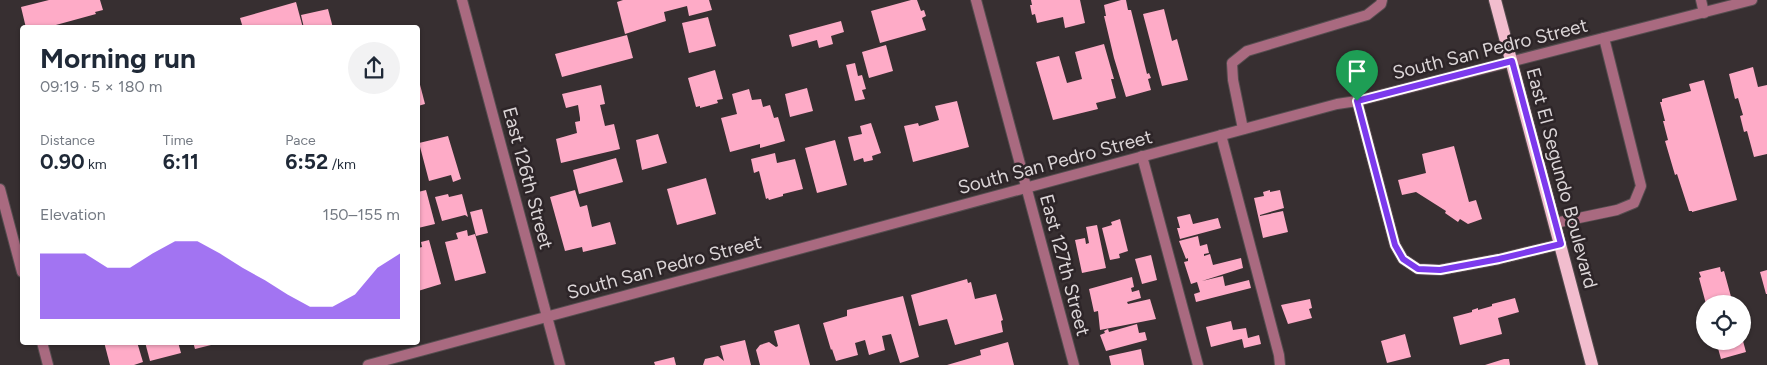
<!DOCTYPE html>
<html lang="en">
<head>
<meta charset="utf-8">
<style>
	body { margin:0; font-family:Figtree,sans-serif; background:#f2f2f3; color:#1f2937; height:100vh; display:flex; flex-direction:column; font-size:19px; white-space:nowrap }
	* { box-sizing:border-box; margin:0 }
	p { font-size:16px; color:#747a83 }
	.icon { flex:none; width:28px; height:28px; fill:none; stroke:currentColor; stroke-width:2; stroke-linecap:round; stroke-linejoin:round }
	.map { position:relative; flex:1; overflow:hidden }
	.panel { position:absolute; left:20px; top:25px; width:400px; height:320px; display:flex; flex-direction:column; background:#fff; border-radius:5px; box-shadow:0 1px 4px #0004 }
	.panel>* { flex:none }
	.buttons { position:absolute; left:1696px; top:295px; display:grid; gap:10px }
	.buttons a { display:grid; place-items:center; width:55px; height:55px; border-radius:50%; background:#fff; box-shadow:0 1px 4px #0004; font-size:25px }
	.pin { position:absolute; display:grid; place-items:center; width:42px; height:42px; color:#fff; margin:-51px -21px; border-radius:50% 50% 50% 0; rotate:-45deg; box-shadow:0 0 5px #0007 }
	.pin .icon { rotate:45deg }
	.round { display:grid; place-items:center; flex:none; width:52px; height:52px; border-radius:26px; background:#f2f2f3 }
	.overview { display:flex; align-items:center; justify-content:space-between; height:85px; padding:0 20px }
	h1 { font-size:28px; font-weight:700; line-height:38px }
	.figures { display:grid; grid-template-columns:repeat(3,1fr); gap:8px; height:85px; padding:5px 20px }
	.figures div { display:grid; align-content:center }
	.figures b { font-size:21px; font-weight:700 }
	.figures small { font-size:14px; font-weight:400 }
	.figures p { font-size:14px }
	.chart { height:140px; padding:10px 20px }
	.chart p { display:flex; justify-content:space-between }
	.chart svg { width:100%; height:90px; margin-top:5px; fill:#7c3aed; opacity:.7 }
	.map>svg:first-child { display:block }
	.building { fill:#feabc7 }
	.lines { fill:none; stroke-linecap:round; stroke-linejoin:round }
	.service-casing { stroke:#554d4f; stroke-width:12 }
	.minor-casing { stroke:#554d4f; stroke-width:12 }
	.tertiary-casing { stroke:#554d4f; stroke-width:12 }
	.primary-casing { stroke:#554d4f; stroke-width:14 }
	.service { stroke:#a96a80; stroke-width:10 }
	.minor { stroke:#a96a80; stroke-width:10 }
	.tertiary { stroke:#a96a80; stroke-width:10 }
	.primary { stroke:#f2bdce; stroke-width:12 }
	.route-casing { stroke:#fff; stroke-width:10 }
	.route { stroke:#7c3aed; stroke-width:6 }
	.labels { text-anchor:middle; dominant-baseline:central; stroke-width:5; stroke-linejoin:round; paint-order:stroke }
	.street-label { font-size:19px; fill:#dbd5d7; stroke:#2d2528 }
</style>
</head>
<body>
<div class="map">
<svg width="1767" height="365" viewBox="0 0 1767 365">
	<rect width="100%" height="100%" fill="#372f31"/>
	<g class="building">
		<path d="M49 0H100L103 10 95 12 96 14 45 28H26L21 7Z"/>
		<path d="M623 0H709L712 10 689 16 687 6 664 12 666 21 625 34 617 2Z"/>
		<path d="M911 0H917L921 11 924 10 926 16 922 18 926 30 880 43 871 11Z"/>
		<path d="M1031 0H1080L1085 23 1065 28 1063 17 1037 23 1035 14 1032 15 1030 5H1032Z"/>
		<path d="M1121 0H1126L1128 10H1131L1147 74 1149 73 1151 78 1148 79 1151 90 1126 97 1114 58 1104 16H1106L1104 5Z"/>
		<path d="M296 2 303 28H243L240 18Z"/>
		<path d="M328 9 333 28H304L301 15Z"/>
		<path d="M1164 9 1172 41 1177 39 1188 80 1162 86 1143 14Z"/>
		<path d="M708 17 716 46 689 53 682 23Z"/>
		<path d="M841 21 844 32 831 36 833 44 819 48 817 40 792 47 789 35Z"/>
		<path d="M627 35 633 58 562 77 555 54Z"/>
		<path d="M1104 44 1114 79H1111L1116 98 1096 103 1098 109 1053 120 1036 62 1059 56 1067 83 1082 79 1075 52Z"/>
		<path d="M886 45 893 71 869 78 862 52Z"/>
		<path d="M855 63 858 76 862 75 866 89 862 90 865 99 855 101 846 65Z"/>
		<path d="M1753 67 1758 87 1767 85V154L1754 157 1747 131 1744 132 1740 116 1743 115 1738 98 1735 99 1729 74Z"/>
		<path d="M715 70 723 99 717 100 718 103 700 108V106L696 107 688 78Z"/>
		<path d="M418 77 425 104 418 106Z"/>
		<path d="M1704 80 1737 200 1692 212V211H1689L1677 174 1675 175 1665 141 1668 140 1663 121H1665L1660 102H1662V99L1691 91 1689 84Z"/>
		<path d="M601 85 605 104 600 105 605 126 614 124 620 149 561 163 556 139 577 133 575 122 580 121V118L578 105 566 108 562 94Z"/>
		<path d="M807 88 813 111 790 117 785 94Z"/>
		<path d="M749 89 752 100 761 99 763 107 770 105 774 118 778 117 785 141 760 148V144L730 152 721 118 737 114 732 94Z"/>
		<path d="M957 101 969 147 913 162 904 126 918 123 919 126 939 120 935 106Z"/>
		<path d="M871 123 881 153 872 156 873 160 864 162 863 158 854 161 848 137 862 134 860 126Z"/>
		<path d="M658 134 667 163 642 170 636 140Z"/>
		<path d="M448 136 461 179 453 182 451 175 429 181 419 143Z"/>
		<path d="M835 140 847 185 817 193 805 148Z"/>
		<path d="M1454 146 1469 202 1476 200 1482 219 1468 224 1460 219 1458 222 1445 213 1446 211 1416 192 1402 195 1398 180 1426 173 1422 154Z"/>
		<path d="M775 153 777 163 795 159 803 189 783 194V196L769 200 768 198 766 199 759 171 754 173 751 159Z"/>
		<path d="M616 158 623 182 579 194 573 170Z"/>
		<path d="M706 178 716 214 677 225 667 189Z"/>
		<path d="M426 190 435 224 418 228V192Z"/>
		<path d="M575 190 580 207 587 205 592 227 610 222 616 244 583 252 582 247 565 251 550 197Z"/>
		<path d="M1270 190V192L1280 190 1284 208 1260 215V216L1283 211 1288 232 1263 238 1254 198 1264 196 1263 192Z"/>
		<path d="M448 194 449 197 462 194 468 217 465 215 442 221 435 197Z"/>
		<path d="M482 209 488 233 476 236 470 212Z"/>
		<path d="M1190 214 1193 224 1218 218 1221 228 1180 239 1177 228H1180L1177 217Z"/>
		<path d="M1120 219 1128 251 1119 254 1120 258 1110 260 1102 228 1112 225 1111 222Z"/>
		<path d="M1097 225 1106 268 1082 273 1075 240 1085 238 1086 244 1089 243 1086 227Z"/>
		<path d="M467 230 468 236 475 234 486 273 455 281 445 242 458 239 456 233Z"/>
		<path d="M1198 236 1200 246 1207 244 1209 253 1204 254V256L1210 254 1213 265 1241 258 1243 268 1202 281 1223 276 1225 286 1249 280 1251 288 1196 302 1194 294 1200 292 1197 282 1191 284 1184 262 1188 261V258L1186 259 1179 241Z"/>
		<path d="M429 240 441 284 418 291V248L422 247 421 242Z"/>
		<path d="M1151 255 1157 280 1142 284 1135 259Z"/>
		<path d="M1720 267 1721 272 1724 271 1733 304H1706L1699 278 1701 277 1699 272Z"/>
		<path d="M1767 270V294H1766L1760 272Z"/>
		<path d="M1132 277 1134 287 1131 288 1132 292 1139 290 1141 298 1127 302 1128 304 1150 299 1156 319 1100 330 1098 311 1094 312 1089 289Z"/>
		<path d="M967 279 968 283 971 282 975 299 996 294 1003 320 1001 321 1003 332 955 345 947 319 919 326 911 295Z"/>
		<path d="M903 296 919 357 900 363 891 334 882 336 885 350 869 355 865 340 855 343 858 355 836 361 832 349 831 350 823 323 847 316V310Z"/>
		<path d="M1515 298 1519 312 1498 318 1502 334 1460 345 1453 317 1472 312V310L1478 308V310L1492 306V304Z"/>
		<path d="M1310 299 1312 308 1309 309 1312 318 1288 324 1281 305Z"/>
		<path d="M1231 321 1233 330 1246 328 1248 338 1259 335 1261 344 1244 348 1242 339 1211 347 1206 327Z"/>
		<path d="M799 324 810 365H760L756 350 760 345 769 342 776 347 778 346 774 331Z"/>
		<path d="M1137 324 1139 333 1145 332 1147 340 1106 351 1100 335 1105 333 1104 331 1108 329 1109 332Z"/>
		<path d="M1405 334 1411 357 1387 363 1381 341Z"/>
		<path d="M745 340 751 365H703L705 359 718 356 724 361 720 346Z"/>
		<path d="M1716 341H1743L1746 352 1721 359Z"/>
		<path d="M104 342H137L143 362 134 365H110Z"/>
		<path d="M145 342H178L181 353 150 361Z"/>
		<path d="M193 342H219V343L195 349Z"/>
		<path d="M1008 342 1014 365H947L981 355 980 350Z"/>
		<path d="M1141 349 1144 365H1111L1109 356Z"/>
		<path d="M674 357 676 365H655L654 362Z"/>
		<path d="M1504 359H1509L1510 365H1485Z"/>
	</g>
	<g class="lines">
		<defs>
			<g id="service">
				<path d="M1701 0 1704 13"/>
				<path d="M1357 101 1395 245 1403 259 1418 269 1440 270 1499 259 1561 244"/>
				<path d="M1243 129 1233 80 1232 63 1247 51 1367 15 1381 4 1382 0"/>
				<path d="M1221 135 1279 355 1280 365"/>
				<path d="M1142 156 1198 365"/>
				<path d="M1555 223 1617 210 1634 203 1641 186 1604 38"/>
			</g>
			<g id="minor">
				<path d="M462 0 560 365"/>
				<path d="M976 0 1074 365"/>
				<path d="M0 189 22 272"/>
				<path d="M42 342 48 365"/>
			</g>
			<path id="tertiary" d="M368 365 1337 104 1357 101 1752 0"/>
			<path id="primary" d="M1495 0 1592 365"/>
		</defs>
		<use href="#service" class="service-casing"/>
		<use href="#minor" class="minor-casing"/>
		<use href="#tertiary" class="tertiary-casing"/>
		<use href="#primary" class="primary-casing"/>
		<use href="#service" class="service"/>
		<use href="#minor" class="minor"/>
		<use href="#tertiary" class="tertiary"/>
		<use href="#primary" class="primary"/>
	</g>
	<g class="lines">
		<defs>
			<path id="route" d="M1512 61 1561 244 1499 259 1440 270 1418 269 1403 259 1395 245 1357 101Z"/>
		</defs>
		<use href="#route" class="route-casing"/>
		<use href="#route" class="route"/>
	</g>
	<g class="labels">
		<g class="street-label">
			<text transform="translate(1490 49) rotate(-14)">South San Pedro Street</text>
			<text transform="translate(1055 162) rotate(-15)">South San Pedro Street</text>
			<text transform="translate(528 178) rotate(75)">East 126th Street</text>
			<text transform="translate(1562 178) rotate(75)">East El Segundo Boulevard</text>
			<text transform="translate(1065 265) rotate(75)">East 127th Street</text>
			<text transform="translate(664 267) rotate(-15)">South San Pedro Street</text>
		</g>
	</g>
</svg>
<div class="buttons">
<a><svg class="icon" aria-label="locate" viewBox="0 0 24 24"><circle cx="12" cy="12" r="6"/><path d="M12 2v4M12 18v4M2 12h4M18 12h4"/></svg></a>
</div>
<div class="pin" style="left:1357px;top:101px;background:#1e9e55"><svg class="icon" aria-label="arrive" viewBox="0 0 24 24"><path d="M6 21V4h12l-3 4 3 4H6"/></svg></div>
<section class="panel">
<div class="overview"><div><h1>Morning run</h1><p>09:19 · 5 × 180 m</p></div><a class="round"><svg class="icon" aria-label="share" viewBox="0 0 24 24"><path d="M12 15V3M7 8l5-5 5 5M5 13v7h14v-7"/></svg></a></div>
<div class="figures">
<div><p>Distance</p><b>0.90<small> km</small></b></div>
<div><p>Time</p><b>6:11</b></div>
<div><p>Pace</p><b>6:52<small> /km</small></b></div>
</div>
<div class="chart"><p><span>Elevation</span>150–155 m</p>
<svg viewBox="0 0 160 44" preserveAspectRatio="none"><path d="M0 44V12L10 12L20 12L30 19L40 19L50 12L60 6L70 6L80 12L90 19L100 25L110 32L120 38L130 38L140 32L150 19L160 12V44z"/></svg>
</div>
</section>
</div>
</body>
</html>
